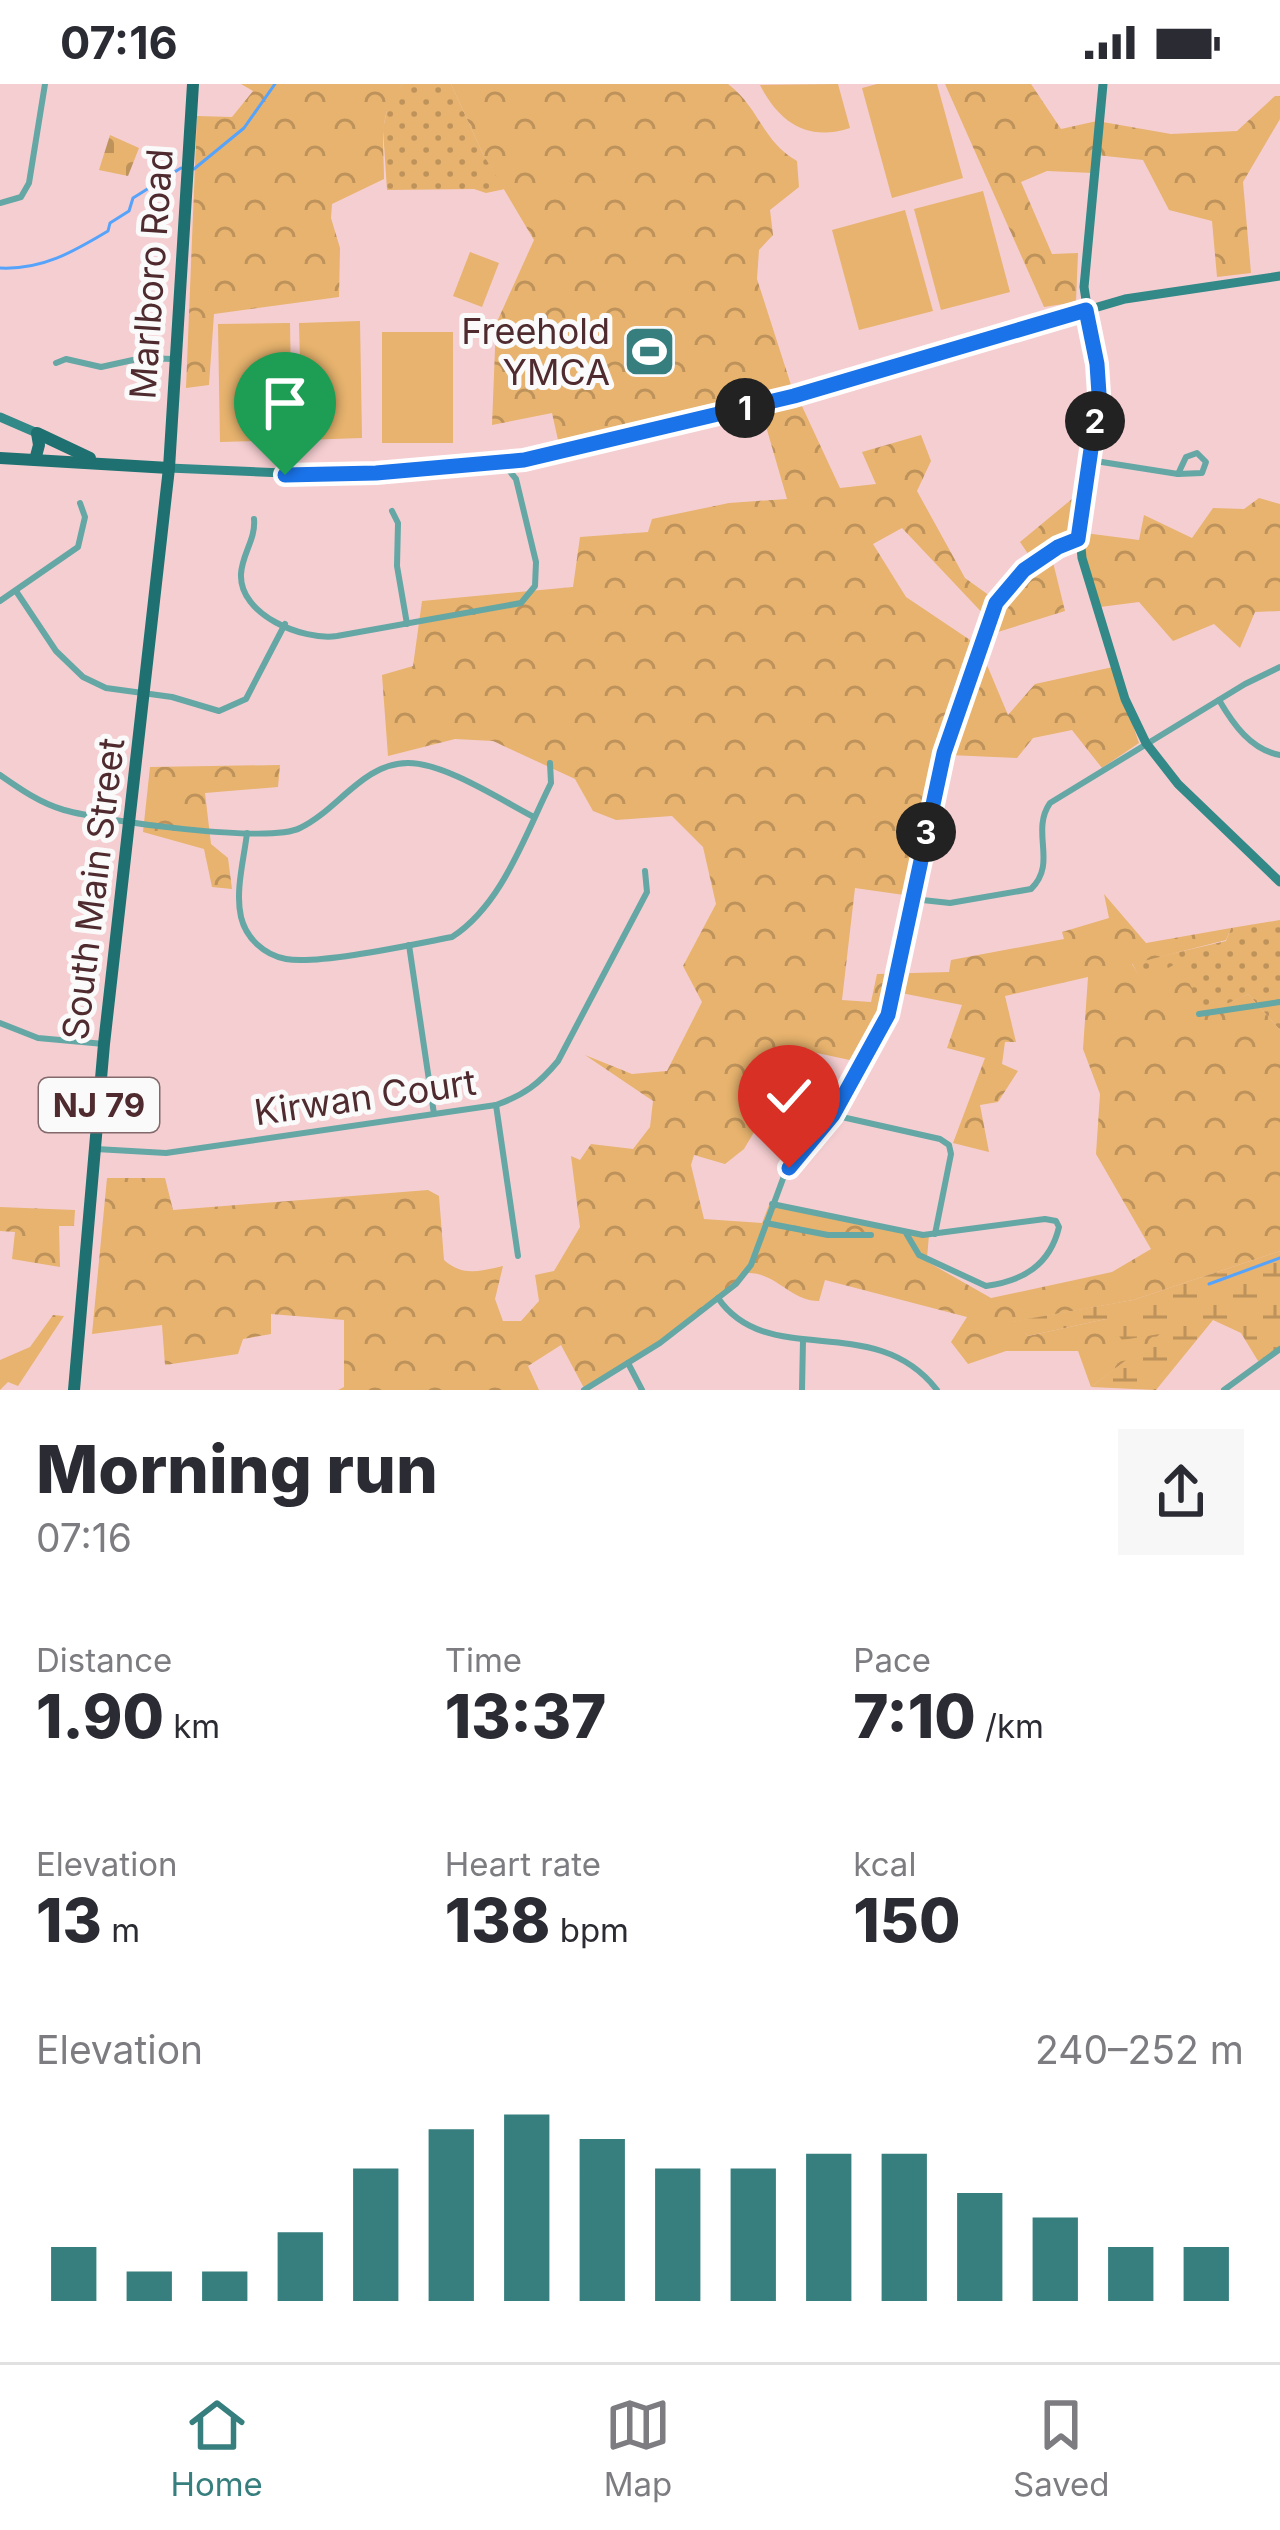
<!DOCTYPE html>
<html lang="en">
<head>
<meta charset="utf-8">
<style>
	body { margin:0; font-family:Inter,sans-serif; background:#f7f7f7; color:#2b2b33; height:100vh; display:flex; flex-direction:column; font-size:45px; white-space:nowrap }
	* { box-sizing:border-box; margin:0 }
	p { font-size:39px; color:#7c7c81 }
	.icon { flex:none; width:66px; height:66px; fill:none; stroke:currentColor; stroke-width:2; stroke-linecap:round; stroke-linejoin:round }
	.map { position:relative; height:1306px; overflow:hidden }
	.drawer { display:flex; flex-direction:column; background:#fff; flex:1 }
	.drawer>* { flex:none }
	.pin { position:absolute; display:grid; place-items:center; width:102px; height:102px; color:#fff; margin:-123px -51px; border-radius:50% 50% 50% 0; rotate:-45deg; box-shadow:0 0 12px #0007 }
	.pin .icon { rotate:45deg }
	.km { position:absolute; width:60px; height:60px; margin:-30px; border-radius:50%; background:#222; color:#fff; font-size:33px; line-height:60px; text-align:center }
	.round { display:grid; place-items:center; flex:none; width:126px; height:126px; border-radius:0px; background:#f7f7f7 }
	.headline { display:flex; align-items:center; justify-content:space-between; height:204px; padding:0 36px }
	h1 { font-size:66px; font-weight:800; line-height:90px }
	.figures { display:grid; grid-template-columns:repeat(3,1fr); gap:18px; height:204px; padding:12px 36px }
	.figures div { display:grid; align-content:center }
	.figures b { font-size:60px; font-weight:800 }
	.figures small { font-size:33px; font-weight:400 }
	.figures p { font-size:33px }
	.chart { height:336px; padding:24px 36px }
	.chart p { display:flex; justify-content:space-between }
	.chart svg { width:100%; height:216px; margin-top:12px; stroke:#367f7e; stroke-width:6 }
	.status { display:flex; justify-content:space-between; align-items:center; height:84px; padding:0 60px; background:#fff; direction:ltr }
	.status svg { height:33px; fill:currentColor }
	.menu { display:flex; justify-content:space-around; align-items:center; height:168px; border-top:3px solid #e1e1e2; background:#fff; font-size:33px; color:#7c7c81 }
	.menu a { display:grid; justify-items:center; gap:6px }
	.menu .on { color:#367f7e }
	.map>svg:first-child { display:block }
	.grass { fill:url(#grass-dots) }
	.forest { fill:url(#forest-crowns); fill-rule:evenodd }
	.wetland { fill:url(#wetland-marsh) }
	.cemetery { fill:url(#cemetery-stones) }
	.pitch { fill:#e7b36e }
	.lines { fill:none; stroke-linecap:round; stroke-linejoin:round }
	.stream { stroke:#56a3fb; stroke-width:3 }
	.street { stroke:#64a7a5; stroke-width:6 }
	.secondary { stroke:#328988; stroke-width:9 }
	.primary { stroke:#1e7170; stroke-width:12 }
	.route-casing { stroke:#fff; stroke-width:24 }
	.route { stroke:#1a73e8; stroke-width:15 }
	.labels { text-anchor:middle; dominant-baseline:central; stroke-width:10; stroke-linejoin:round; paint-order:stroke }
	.shield { fill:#fafafa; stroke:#82696c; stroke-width:3 }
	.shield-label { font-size:33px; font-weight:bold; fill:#4f2b2f }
	.street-label { font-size:36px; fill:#4f2b2f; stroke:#fafafa }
	.poi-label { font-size:36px; fill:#4f2b2f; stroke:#fafafa; text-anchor:end }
</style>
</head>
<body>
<div class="status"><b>07:16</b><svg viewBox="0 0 49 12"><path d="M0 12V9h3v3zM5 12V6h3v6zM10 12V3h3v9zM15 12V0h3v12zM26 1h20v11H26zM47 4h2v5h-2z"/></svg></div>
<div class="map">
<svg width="1280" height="1306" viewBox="0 0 1280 1306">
	<defs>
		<pattern id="grass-dots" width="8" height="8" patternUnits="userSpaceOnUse" patternTransform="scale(3)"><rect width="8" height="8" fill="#e7b36e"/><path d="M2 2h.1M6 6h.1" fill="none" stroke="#be925b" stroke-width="1.8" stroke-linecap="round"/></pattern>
		<pattern id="forest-crowns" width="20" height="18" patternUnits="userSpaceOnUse" patternTransform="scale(3)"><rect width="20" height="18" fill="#e7b36e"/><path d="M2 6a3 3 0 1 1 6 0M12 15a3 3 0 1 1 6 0" fill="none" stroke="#be925b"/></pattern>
		<pattern id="wetland-marsh" width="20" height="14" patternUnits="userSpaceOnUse" patternTransform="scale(3)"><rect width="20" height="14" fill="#e7b36e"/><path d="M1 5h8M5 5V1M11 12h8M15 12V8" fill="none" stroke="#be925b"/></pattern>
		<pattern id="cemetery-stones" width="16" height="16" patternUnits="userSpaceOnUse" patternTransform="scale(3)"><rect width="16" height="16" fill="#e7b36e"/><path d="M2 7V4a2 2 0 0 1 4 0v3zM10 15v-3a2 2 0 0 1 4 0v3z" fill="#be925b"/></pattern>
	</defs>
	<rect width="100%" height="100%" fill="#f5ced1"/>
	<g class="grass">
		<path d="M403 0H451L483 70 505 105 486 109 474 105 387 106 383 45 390 12Z"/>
		<path d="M1280 836V946L1248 910 1207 930 1142 898 1132 879 1226 857 1231 844Z"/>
	</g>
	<g class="forest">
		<path d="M241 0H403C377 27 384 59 384 95L332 120 331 134 340 164 339 213 214 230 209 301 186 304 197 32 232 33 253 7Z"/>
		<path d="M451 0H728C759 23 762 57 797 77L799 103 770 126 773 151 759 166 757 195 791 301 558 356 552 329 492 341 496 240 534 156 483 70Z"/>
		<path d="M945 0H1031L1061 45 1097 37 1171 50 1237 47 1275 12H1280V35L1243 98 1251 189 1217 193 1212 137 1169 126 1143 76 1096 71 1093 89 1047 87 1021 98 1052 170 1078 169 1076 218 1044 223Z"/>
		<path d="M801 320 840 404 876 400 862 368 921 351 931 377 917 407 965 494 997 517 1035 480 1020 458 1084 405 1077 448 1139 456 1144 431 1192 454 1213 424 1244 425 1259 414 1280 420V527L1255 528 1240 564 1214 540 1173 557 1139 518 1100 523 1078 460 1051 470 1065 527 982 553 989 536 902 444 873 460 906 513 979 562 1008 631 1035 600 1113 583 1139 659 1102 684 1072 646 1033 654 1017 674 949 671 911 812 855 804 842 916 871 918 877 890 949 888 951 876 1064 855 1062 848 1109 834 1104 810 1146 859 1231 844 1226 856 1132 880 1143 898 1177 879 1207 929 1248 910 1280 946V1167L1133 1216 1013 1238 1028 1252 1106 1235 1163 1249 1091 1303 1078 1267H1006L968 1280 951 1258 967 1233 825 1196 819 1217C790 1217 775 1187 746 1189L675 1250 584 1304 561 1261 528 1282 539 1306H338L344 1303V1236L271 1230V1250L243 1255 238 1270 165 1281 162 1241 92 1250 107 1094H165L173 1126 428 1106 439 1112 444 1176C463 1193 480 1187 503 1182L495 1215 503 1237H521L539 1217 535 1191 554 1187 580 1143 571 1072 580 1076 591 1060 633 1065 650 1043 653 1017 585 971 632 990 667 987 702 918 683 882 716 820 703 763 672 732 616 736 593 727 575 695 493 657 455 655 388 672 382 591 413 582 422 517 573 503 580 453 648 448 652 435 729 419 787 415 763 332ZM1088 893 1083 965 1100 1010 1096 1070 1151 1165 1112 1188 991 1214 919 1173 927 1174 929 1151 769 1121 762 1139 704 1135 691 1081 694 1071 725 1080 744 1065 803 966 859 978 891 907 962 921 947 964 985 974 953 1059 989 1068 980 1021 998 1018 1018 987 1002 980 1005 958H1016L1005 912Z"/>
		<path d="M280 681 278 703 205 709 211 760 228 774 232 805 212 803 204 765 143 748 150 683Z"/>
		<path d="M0 1123 75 1126 74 1142H59L60 1183 12 1175 15 1148 0 1147Z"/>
		<path d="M53 1231 64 1232 18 1302 8 1298 0 1306V1276L30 1263Z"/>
	</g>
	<path class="wetland" d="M1280 1167V1267L1258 1277 1241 1249 1213 1236 1156 1306 1091 1303 1160 1250 1122 1256 1106 1235 1028 1252 1011 1238 1133 1216Z"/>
	<path class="cemetery" d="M110 51 139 64 128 92 99 86Z"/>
	<g class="pitch">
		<path d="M838 0 850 44C807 58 779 38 760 1Z"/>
		<path d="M877 0H937L963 94 892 114 862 4Z"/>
		<path d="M983 107 1010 208 941 226 914 125Z"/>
		<path d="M905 126 933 227 859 246 832 146Z"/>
		<path d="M470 168 499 179 482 223 453 212Z"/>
		<path d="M360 237 362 354 302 356 299 239Z"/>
		<path d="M290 239 292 356 220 358 218 240Z"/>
		<rect x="382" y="248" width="71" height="111"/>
	</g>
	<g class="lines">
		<g class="stream">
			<path d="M194 85 244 44 275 0"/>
			<path d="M0 184C42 186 73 168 108 147L110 139 129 127 133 114 181 84"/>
			<path d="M1209 1200 1280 1174"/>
		</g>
		<g class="street">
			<path d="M0 119 21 113 29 99 45 0"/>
			<path d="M56 279 66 275 101 283 142 274 173 275"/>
			<path d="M1197 369 1206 378 1202 389 1178 390 1186 373Z"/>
			<path d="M1089 376 1178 390"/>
			<path d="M392 427 398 439 397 482 407 540"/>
			<path d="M254 435C256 455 242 470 241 490 239 531 303 557 337 552L521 519 535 502 536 478 516 395 503 379"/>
			<path d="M16 507 56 567 83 593 106 604 172 613 219 627 246 615 285 540"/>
			<path d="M0 517 78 463 85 433 80 419"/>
			<path d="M1219 616C1233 640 1251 666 1280 671"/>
			<path d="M0 691C20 705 40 719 64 726 103 737 269 760 300 744 338 726 363 679 408 679 445 679 501 716 534 733"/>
			<path d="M247 749C244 775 235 807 241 833 246 854 264 871 286 875 318 881 415 860 452 853 502 821 525 751 551 699L550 679"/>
			<path d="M913 815 950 819 1031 805C1058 779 1030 748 1050 719L1245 600 1280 583"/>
			<path d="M409 861 434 1030"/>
			<path d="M1199 930 1280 918"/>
			<path d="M0 939 38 954 104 960"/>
			<path d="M496 1021 518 1172"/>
			<path d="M833 1031 940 1055 949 1061 951 1070 935 1150"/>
			<path d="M96 1065 166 1069 496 1021C524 1011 539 1000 558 977L647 808 645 787"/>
			<path d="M772 1120 923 1151 1045 1135 1056 1137 1059 1143C1050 1181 1023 1197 986 1202L919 1171 906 1149"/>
			<path d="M766 1139 828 1151H871"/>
			<path d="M718 1214C768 1287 875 1225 937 1306"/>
			<path d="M628 1279 642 1306"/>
			<path d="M584 1306 660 1259 736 1200 751 1181 784 1092 833 1031 888 931 944 669 996 519 1022 488 1058 463 1078 455"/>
			<path d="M802 1306 803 1256"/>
			<path d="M1224 1306 1280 1265"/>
		</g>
		<g class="secondary">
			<path d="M1103 0 1084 203 1099 299 1079 443 1082 474 1125 615 1146 659 1178 700 1280 798"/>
			<path d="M0 333 37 349"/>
			<path d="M169 384 332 391 524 376 794 312 1125 215 1280 192"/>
		</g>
		<g class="primary">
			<path d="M0 374 169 384"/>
			<path d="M35 376 39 361 37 349 90 374"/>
			<path d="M74 1306 104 960 169 384 193 0"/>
		</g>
	</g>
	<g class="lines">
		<defs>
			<path id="route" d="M285 391 376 389 524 376 794 312 1086 226 1097 280 1099 310 1078 455 1058 463 1024 486 996 519 944 669 888 931 833 1031 789 1084"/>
		</defs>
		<use href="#route" class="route-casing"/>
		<use href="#route" class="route"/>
	</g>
	<defs>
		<symbol id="stadium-square" viewBox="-11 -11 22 22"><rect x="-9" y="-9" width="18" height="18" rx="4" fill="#367f7e" stroke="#fafafa"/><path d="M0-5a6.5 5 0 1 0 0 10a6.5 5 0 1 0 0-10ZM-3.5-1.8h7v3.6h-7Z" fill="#fff"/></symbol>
	</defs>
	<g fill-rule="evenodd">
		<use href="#stadium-square" x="620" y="238" width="59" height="59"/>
	</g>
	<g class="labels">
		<rect class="shield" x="39" y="994" width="120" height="54" rx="9"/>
		<g class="shield-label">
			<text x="99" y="1021">NJ 79</text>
		</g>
		<g class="street-label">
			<text transform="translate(151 190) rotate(-86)">Marlboro Road</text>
			<text transform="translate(93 805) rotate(-83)">South Main Street</text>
			<text transform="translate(365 1013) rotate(-8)">Kirwan Court</text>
		</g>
		<g class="poi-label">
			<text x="610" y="247">Freehold<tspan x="610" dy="41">YMCA</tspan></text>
		</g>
	</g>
</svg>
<div class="pin" style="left:285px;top:391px;background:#1e9e55"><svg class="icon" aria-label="arrive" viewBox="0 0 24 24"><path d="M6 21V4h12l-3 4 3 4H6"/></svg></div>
<div class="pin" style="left:789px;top:1084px;background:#d93025"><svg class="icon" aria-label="check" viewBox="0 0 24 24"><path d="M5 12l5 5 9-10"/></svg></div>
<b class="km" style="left:745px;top:324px">1</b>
<b class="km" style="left:1095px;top:337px">2</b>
<b class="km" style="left:926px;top:748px">3</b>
</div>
<section class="drawer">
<div class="headline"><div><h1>Morning run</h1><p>07:16</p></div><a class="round"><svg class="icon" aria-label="share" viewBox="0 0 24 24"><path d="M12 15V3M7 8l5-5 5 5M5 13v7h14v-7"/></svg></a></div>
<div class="figures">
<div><p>Distance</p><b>1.90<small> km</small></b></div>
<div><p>Time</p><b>13:37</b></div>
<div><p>Pace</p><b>7:10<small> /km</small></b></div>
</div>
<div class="figures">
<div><p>Elevation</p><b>13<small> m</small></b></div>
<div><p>Heart rate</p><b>138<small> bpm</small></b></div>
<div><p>kcal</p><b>150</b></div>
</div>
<div class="chart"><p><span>Elevation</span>240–252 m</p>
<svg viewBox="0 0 160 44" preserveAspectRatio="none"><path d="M5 44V33M15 44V38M25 44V38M35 44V30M45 44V17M55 44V9M65 44V6M75 44V11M85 44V17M95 44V17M105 44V14M115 44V14M125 44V22M135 44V27M145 44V33M155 44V33"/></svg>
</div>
</section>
<nav class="menu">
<a class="on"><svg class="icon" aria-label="home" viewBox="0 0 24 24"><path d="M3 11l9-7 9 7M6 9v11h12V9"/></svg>Home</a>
<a><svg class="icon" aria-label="map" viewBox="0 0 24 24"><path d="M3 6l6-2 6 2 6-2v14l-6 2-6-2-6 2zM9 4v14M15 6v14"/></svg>Map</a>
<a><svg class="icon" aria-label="saved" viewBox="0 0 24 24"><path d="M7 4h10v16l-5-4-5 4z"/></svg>Saved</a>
</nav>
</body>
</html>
